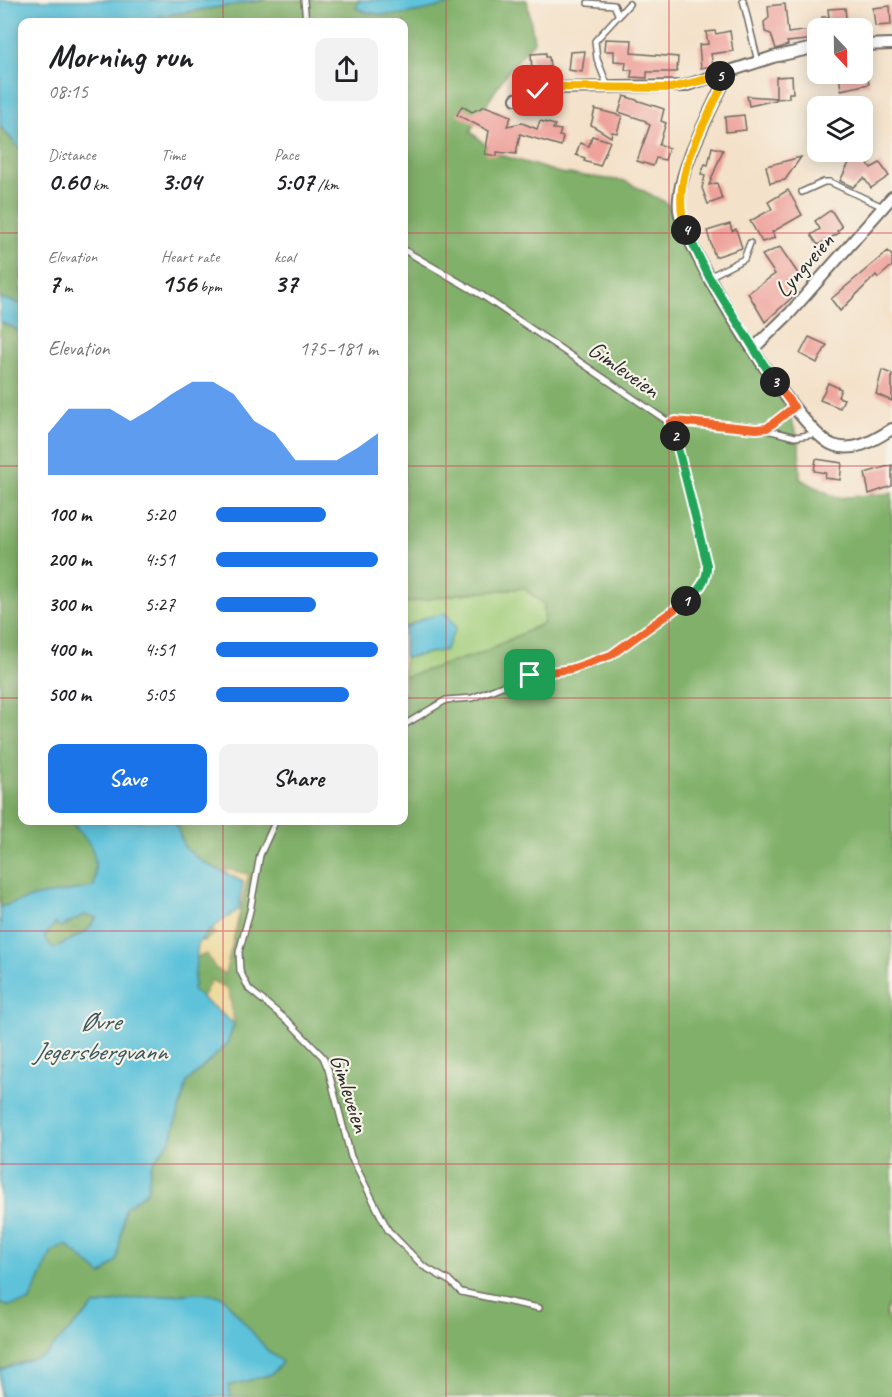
<!DOCTYPE html>
<html lang="en">
<head>
<meta charset="utf-8">
<style>
	body { margin:0; font-family:Caveat,sans-serif; background:#f2f2f2; color:#202124; height:100vh; display:flex; flex-direction:column; font-size:22px; white-space:nowrap }
	* { box-sizing:border-box; margin:0 }
	p { font-size:20px; color:#757577 }
	.icon { flex:none; width:33px; height:33px; fill:none; stroke:currentColor; stroke-width:2; stroke-linecap:round; stroke-linejoin:round }
	.map { position:relative; flex:1; overflow:hidden }
	.details { position:absolute; left:18px; top:18px; width:390px; height:807px; display:flex; flex-direction:column; background:#fff; border-radius:12px; box-shadow:0 3px 15px #0003 }
	.details>* { flex:none }
	.needle { width:39px; rotate:158deg }
	.fabs { position:absolute; left:807px; top:18px; display:grid; gap:12px }
	.fabs a { display:grid; place-items:center; width:66px; height:66px; border-radius:12px; background:#fff; box-shadow:0 3px 15px #0003; font-size:30px }
	.pin { position:absolute; display:grid; place-items:center; width:51px; height:51px; color:#fff; margin:-26px; border-radius:12px; box-shadow:0 3px 9px #0006 }
	.km { position:absolute; width:30px; height:30px; margin:-15px; border-radius:50%; background:#222; color:#fff; font-size:16px; line-height:30px; text-align:center }
	.round { display:grid; place-items:center; flex:none; width:63px; height:63px; border-radius:12px; background:#f2f2f2 }
	.summary { display:flex; align-items:center; justify-content:space-between; height:102px; padding:0 30px }
	h1 { font-size:33px; font-weight:600; line-height:45px }
	.metrics { display:grid; grid-template-columns:repeat(3,1fr); gap:9px; height:102px; padding:6px 30px }
	.metrics div { display:grid; align-content:center }
	.metrics b { font-size:26px; font-weight:600 }
	.metrics small { font-size:16px; font-weight:400 }
	.metrics p { font-size:16px }
	.chart { height:168px; padding:12px 30px }
	.chart p { display:flex; justify-content:space-between }
	.chart svg { width:100%; height:108px; margin-top:6px; fill:#1a73e8; opacity:.7 }
	.primary-button { display:flex; gap:12px; margin-top:auto; padding:12px 30px }
	.primary-button a { flex:1; height:69px; border-radius:12px; background:#1a73e8; color:#fff; font-size:24px; font-weight:600; line-height:69px; text-align:center }
	.primary-button a+a { background:#f2f2f2; color:#202124 }
	ul { padding:0 30px; list-style:none; font-size:20px }
	li { display:grid; grid-template-columns:96px 72px 1fr; align-items:center; height:45px }
	li i { height:15px; border-radius:8px; background:#1a73e8 }
	.map>svg:first-child { display:block }
	.green { fill:#a1cd79; stroke:#667c52; stroke-width:1.5 }
	.forest { fill:#80b069; stroke:#566e4a; stroke-width:1.5 }
	.sand { fill:#eeda9e; stroke:#8c8264; stroke-width:1.5 }
	.water { fill:#5dc2da; stroke:#447682; stroke-width:1.5; fill-rule:evenodd }
	.building { fill:#eea29b }
	.lines { fill:none; stroke-linecap:round; stroke-linejoin:round }
	.service-casing { stroke:#716b62; stroke-width:8 }
	.minor-casing { stroke:#716b62; stroke-width:14 }
	.service { stroke:#fff; stroke-width:5 }
	.minor { stroke:#fff; stroke-width:10 }
	.split-1-casing { stroke:#fff; stroke-width:12 }
	.split-2-casing { stroke:#fff; stroke-width:12 }
	.split-3-casing { stroke:#fff; stroke-width:12 }
	.split-4-casing { stroke:#fff; stroke-width:12 }
	.split-5-casing { stroke:#fff; stroke-width:12 }
	.split-6-casing { stroke:#fff; stroke-width:12 }
	.split-1 { stroke:#f0652b; stroke-width:8 }
	.split-2 { stroke:#22a559; stroke-width:8 }
	.split-3 { stroke:#f0652b; stroke-width:8 }
	.split-4 { stroke:#22a559; stroke-width:8 }
	.split-5 { stroke:#f5b400; stroke-width:8 }
	.split-6 { stroke:#f5b400; stroke-width:8 }
	.grid { fill:none; stroke:#d1495b; stroke-width:1.5; stroke-opacity:0.55 }
	.labels { text-anchor:middle; dominant-baseline:central; stroke-width:4.5; stroke-linejoin:round; paint-order:stroke }
	.street-label { font-size:24px; fill:#2b2b2b; stroke:#f7f3e8 }
	.water-label { font-size:26px; font-style:italic; fill:#3a5860; stroke:#f7f3e8 }
</style>
</head>
<body>
<div class="map">
<svg width="892" height="1397" viewBox="0 0 892 1397">
	<rect width="100%" height="100%" fill="#f7f3e8"/>
	<filter id="ink" filterUnits="userSpaceOnUse"><feTurbulence type="fractalNoise" baseFrequency=".0167" numOctaves="2"/><feDisplacementMap in="SourceGraphic" scale="12" xChannelSelector="R" yChannelSelector="G"/><feConvolveMatrix kernelMatrix="1 2 1 2 8 2 1 2 1" color-interpolation-filters="sRGB"/></filter>
	<filter id="wash" filterUnits="userSpaceOnUse"><feTurbulence type="fractalNoise" baseFrequency=".008" numOctaves="4" result="noise"/><feDisplacementMap in="SourceGraphic" scale="24" xChannelSelector="R" yChannelSelector="G"/><feGaussianBlur stdDeviation="1.35" result="paint"/><feColorMatrix in="noise" values="0 0 0 0 0 0 0 0 0 0 0 0 0 0 0 0 0 1.4 0 .05"/><feComposite in="paint" operator="in"/></filter>
	<g filter="url(#wash)">
		<rect width="100%" height="100%" fill="#f4e1c9"/>
		<path class="green" d="M524 588 544 604V623L482 653 404 677V658L444 650 424 618 404 628V603L459 594Z"/>
		<g class="forest">
			<path d="M265 0H360L356 8 395 13 415 12 467 0H527L534 41 505 75 470 131 494 153 560 173 625 181 667 203 773 379 799 439 800 479 837 498 892 493V1292L886 1314 892 1331V1397H232L227 1386 272 1374 282 1362 198 1293 129 1299 94 1306 45 1355 0 1370V1303L7 1306 29 1302 52 1252 66 1245 102 1275 116 1260 125 1208 147 1191 151 1165 171 1139 187 1082 227 1044 234 1025 193 991 198 943 211 929 239 909 243 882 203 862 184 847 175 821 404 820V677L482 653 544 623V604L524 588 459 594 404 603V376L411 370 407 357 404 356V22H155L160 16Z"/>
			<path d="M0 126 22 151V304L0 298Z"/>
			<path d="M0 322 15 328 22 336V820L70 821C95 849 99 848 94 887L38 896 0 907Z"/>
			<path d="M84 915 97 917 87 931 53 949 44 937 57 922 61 927Z"/>
		</g>
		<g class="sand">
			<path d="M225 869 249 874 225 974 215 968 207 954 189 960V940L205 941 215 933 209 925 237 892Z"/>
			<path d="M211 980 229 990 234 1024 202 998Z"/>
		</g>
		<g class="water">
			<path d="M0 0H265L160 16 155 22H22V151L0 126Z"/>
			<path d="M360 0H467C433 8 388 24 356 8Z"/>
			<path d="M0 298 22 304V336L15 328 0 322Z"/>
			<path d="M446 613 456 628 445 650 404 658V628L424 618Z"/>
			<path d="M70 821H175L184 847 203 862 243 882 239 909 211 929 198 943 193 991 234 1024 227 1044 187 1082 171 1139 151 1165 147 1191 125 1208 117 1260 102 1275 66 1245 52 1252 29 1302 7 1306 0 1303V907L38 896 94 887C98 855 94 844 70 821ZM84 915 97 917 87 931 53 949 44 937 56 923 61 927Z"/>
			<path d="M198 1293 222 1296 267 1350 282 1362 272 1374 228 1386 232 1397H0V1370L45 1355 94 1306 129 1299Z"/>
		</g>
		<g id="blocks">
			<g class="building">
				<path d="M785 4 788 33 818 29V39L787 42 788 45 776 49 771 34 765 32 764 22 769 18 768 6Z"/>
				<path d="M890 6 891 25 875 26 873 8Z"/>
				<path d="M845 8 847 27 823 28 822 17H829L828 9Z"/>
				<path d="M715 31 716 34 730 31 733 51 711 54 713 66 701 68 699 45 708 44 706 32Z"/>
				<path d="M605 39 632 40 631 53 678 57 677 72H647V78L631 77 632 70H625L626 62 614 61V51H604Z"/>
				<path d="M585 51 582 72 568 70 570 52Z"/>
				<path d="M546 53V57H549L550 67 546 68 547 73 544 74V81L529 82V73H532L531 54Z"/>
				<path d="M839 74H867L869 84 841 90Z"/>
				<path d="M792 76 793 93H789V98L776 99V77Z"/>
				<path d="M624 96 664 109 661 121 666 123 659 145 669 148 665 160 656 158 653 166 637 161 650 125 646 123V121L619 112Z"/>
				<path d="M747 96 776 98V100L749 106Z"/>
				<path d="M462 106 472 112 485 106 506 114 511 117 507 126 522 123 537 129 540 121 555 125 553 129 561 130 559 136 563 137 561 146 520 134 516 154 497 152V156L485 154 489 131 457 115Z"/>
				<path d="M595 109 622 116 617 133 612 132 611 137 591 125Z"/>
				<path d="M744 115 746 130 726 132 725 117Z"/>
				<path d="M592 136 610 141 600 166 584 161 585 158 576 155 580 143 589 146Z"/>
				<path d="M712 147 723 150 709 185 717 183 722 199 708 204 702 188 705 176 701 174 705 164 708 165Z"/>
				<path d="M860 153 871 168 880 163 889 176 871 188 864 178 853 187 840 181 851 159Z"/>
				<path d="M801 157 785 180 770 183 766 166Z"/>
				<path d="M788 190 802 215 772 232 775 238 762 242 750 221 772 209 768 202Z"/>
				<path d="M831 210 842 227 837 231 839 233 818 245 811 235 820 229 815 221Z"/>
				<path d="M730 224 732 231 736 229 742 248 715 257 707 231Z"/>
				<path d="M780 247 799 275 788 282 797 293 765 322 748 293 775 274 762 255Z"/>
				<path d="M888 251 892 256V266L878 278 876 275 840 311 831 299Z"/>
				<path d="M809 337 827 345 817 363 800 354Z"/>
				<path d="M882 370 892 374V401L876 394Z"/>
				<path d="M828 383 841 389 838 397 844 399 840 408 820 400Z"/>
				<path d="M816 459 842 463 840 480 825 478 826 473 814 471Z"/>
				<path d="M892 465V486L869 494 865 473Z"/>
			</g>
		</g>
	</g>
	<g filter="url(#ink)">
		<use href="#blocks" fill-opacity="0" stroke="#716b62" stroke-width="1.5"/>
		<g class="lines">
			<defs>
				<g id="service">
					<path d="M304 0 306 22"/>
					<path d="M743 0 758 62"/>
					<path d="M588 3 614 5 619 16"/>
					<path d="M608 87 597 59 595 41 629 4"/>
					<path d="M802 192 824 182H830L883 207"/>
					<path d="M404 250 483 296 670 423 705 552 708 573 690 599 611 655 571 669 530 675 472 698 446 700 404 725"/>
					<path d="M709 277 744 259 750 243"/>
					<path d="M670 423 680 421 763 429 795 437 816 434"/>
					<path d="M764 429 794 407"/>
					<path d="M276 820 260 855 250 911 239 952 240 971 249 989 289 1022 323 1057 328 1069 351 1157 388 1230 423 1266 451 1282 461 1292 539 1308"/>
				</g>
				<g id="minor">
					<path d="M862 45 892 44"/>
					<path d="M728 73C713 108 675 173 679 210 684 249 798 432 833 445 855 453 874 440 892 429"/>
					<path d="M516 99 549 88 684 86 773 57 818 47"/>
					<path d="M754 348 790 313 892 197"/>
				</g>
			</defs>
			<use href="#service" class="service-casing"/>
			<use href="#minor" class="minor-casing"/>
			<use href="#service" class="service"/>
			<use href="#minor" class="minor"/>
		</g>
	</g>
	<g class="lines" filter="url(#ink)">
		<defs>
			<path id="split-1" d="M530 675 571 669 611 655 686 601"/>
			<path id="split-2" d="M675 436 707 565C708 580 697 593 686 601"/>
			<path id="split-3" d="M675 436 670 423 676 421 756 429 767 428 794 407 775 382"/>
			<path id="split-4" d="M686 230 709 277 775 382"/>
			<path id="split-5" d="M686 230C667 177 708 121 728 73L720 76"/>
			<path id="split-6" d="M538 91 561 87 671 88 720 76"/>
		</defs>
		<use href="#split-1" class="split-1-casing"/>
		<use href="#split-2" class="split-2-casing"/>
		<use href="#split-3" class="split-3-casing"/>
		<use href="#split-4" class="split-4-casing"/>
		<use href="#split-5" class="split-5-casing"/>
		<use href="#split-6" class="split-6-casing"/>
		<use href="#split-1" class="split-1"/>
		<use href="#split-2" class="split-2"/>
		<use href="#split-3" class="split-3"/>
		<use href="#split-4" class="split-4"/>
		<use href="#split-5" class="split-5"/>
		<use href="#split-6" class="split-6"/>
	</g>
	<path class="grid" d="M223 0V22M446 0V1397M669 0V1397M0 233H22M404 233H892M0 466H22M404 466H892M0 698H22M404 698H892M223 820V1397M0 931H892M0 1164H892"/>
	<g class="labels">
		<g class="street-label">
			<text transform="translate(804 265) rotate(-49)">Lyngveien</text>
			<text transform="translate(624 369) rotate(35)">Gimleveien</text>
			<text transform="translate(350 1093) rotate(72)">Gimleveien</text>
		</g>
		<g class="water-label">
			<text x="100" y="1021">Øvre<tspan x="100" dy="30">Jegersbergvann</tspan></text>
		</g>
	</g>
</svg>
<div class="fabs">
<a><svg class="needle" viewBox="-14 -14 28 28"><path d="M0-13l5 13h-10z" fill="#e53935"/><path d="M0 13l5-13h-10z" fill="#757577"/></svg></a>
<a><svg class="icon" aria-label="layers" viewBox="0 0 24 24"><path d="M12 4l9 5-9 5-9-5zM3 14l9 5 9-5"/></svg></a>
</div>
<div class="pin" style="left:530px;top:675px;background:#1e9e55"><svg class="icon" aria-label="arrive" viewBox="0 0 24 24"><path d="M6 21V4h12l-3 4 3 4H6"/></svg></div>
<div class="pin" style="left:538px;top:91px;background:#d93025"><svg class="icon" aria-label="check" viewBox="0 0 24 24"><path d="M5 12l5 5 9-10"/></svg></div>
<b class="km" style="left:686px;top:601px">1</b>
<b class="km" style="left:675px;top:436px">2</b>
<b class="km" style="left:775px;top:382px">3</b>
<b class="km" style="left:686px;top:230px">4</b>
<b class="km" style="left:720px;top:76px">5</b>
<section class="details">
<div class="summary"><div><h1>Morning run</h1><p>08:15</p></div><a class="round"><svg class="icon" aria-label="share" viewBox="0 0 24 24"><path d="M12 15V3M7 8l5-5 5 5M5 13v7h14v-7"/></svg></a></div>
<div class="metrics">
<div><p>Distance</p><b>0.60<small> km</small></b></div>
<div><p>Time</p><b>3:04</b></div>
<div><p>Pace</p><b>5:07<small> /km</small></b></div>
</div>
<div class="metrics">
<div><p>Elevation</p><b>7<small> m</small></b></div>
<div><p>Heart rate</p><b>156<small> bpm</small></b></div>
<div><p>kcal</p><b>37</b></div>
</div>
<div class="chart"><p><span>Elevation</span>175–181 m</p>
<svg viewBox="0 0 160 44" preserveAspectRatio="none"><path d="M0 44V27L10 17L20 17L30 17L40 22L50 17L60 11L70 6L80 6L90 11L100 22L110 27L120 38L130 38L140 38L150 33L160 27V44z"/></svg>
</div>
<ul>
<li><b>100 m</b>5:20<i style="width:68%"></i></li>
<li><b>200 m</b>4:51<i style="width:100%"></i></li>
<li><b>300 m</b>5:27<i style="width:62%"></i></li>
<li><b>400 m</b>4:51<i style="width:100%"></i></li>
<li><b>500 m</b>5:05<i style="width:82%"></i></li>
</ul>
<div class="primary-button"><a>Save</a><a>Share</a></div>
</section>
</div>
</body>
</html>
